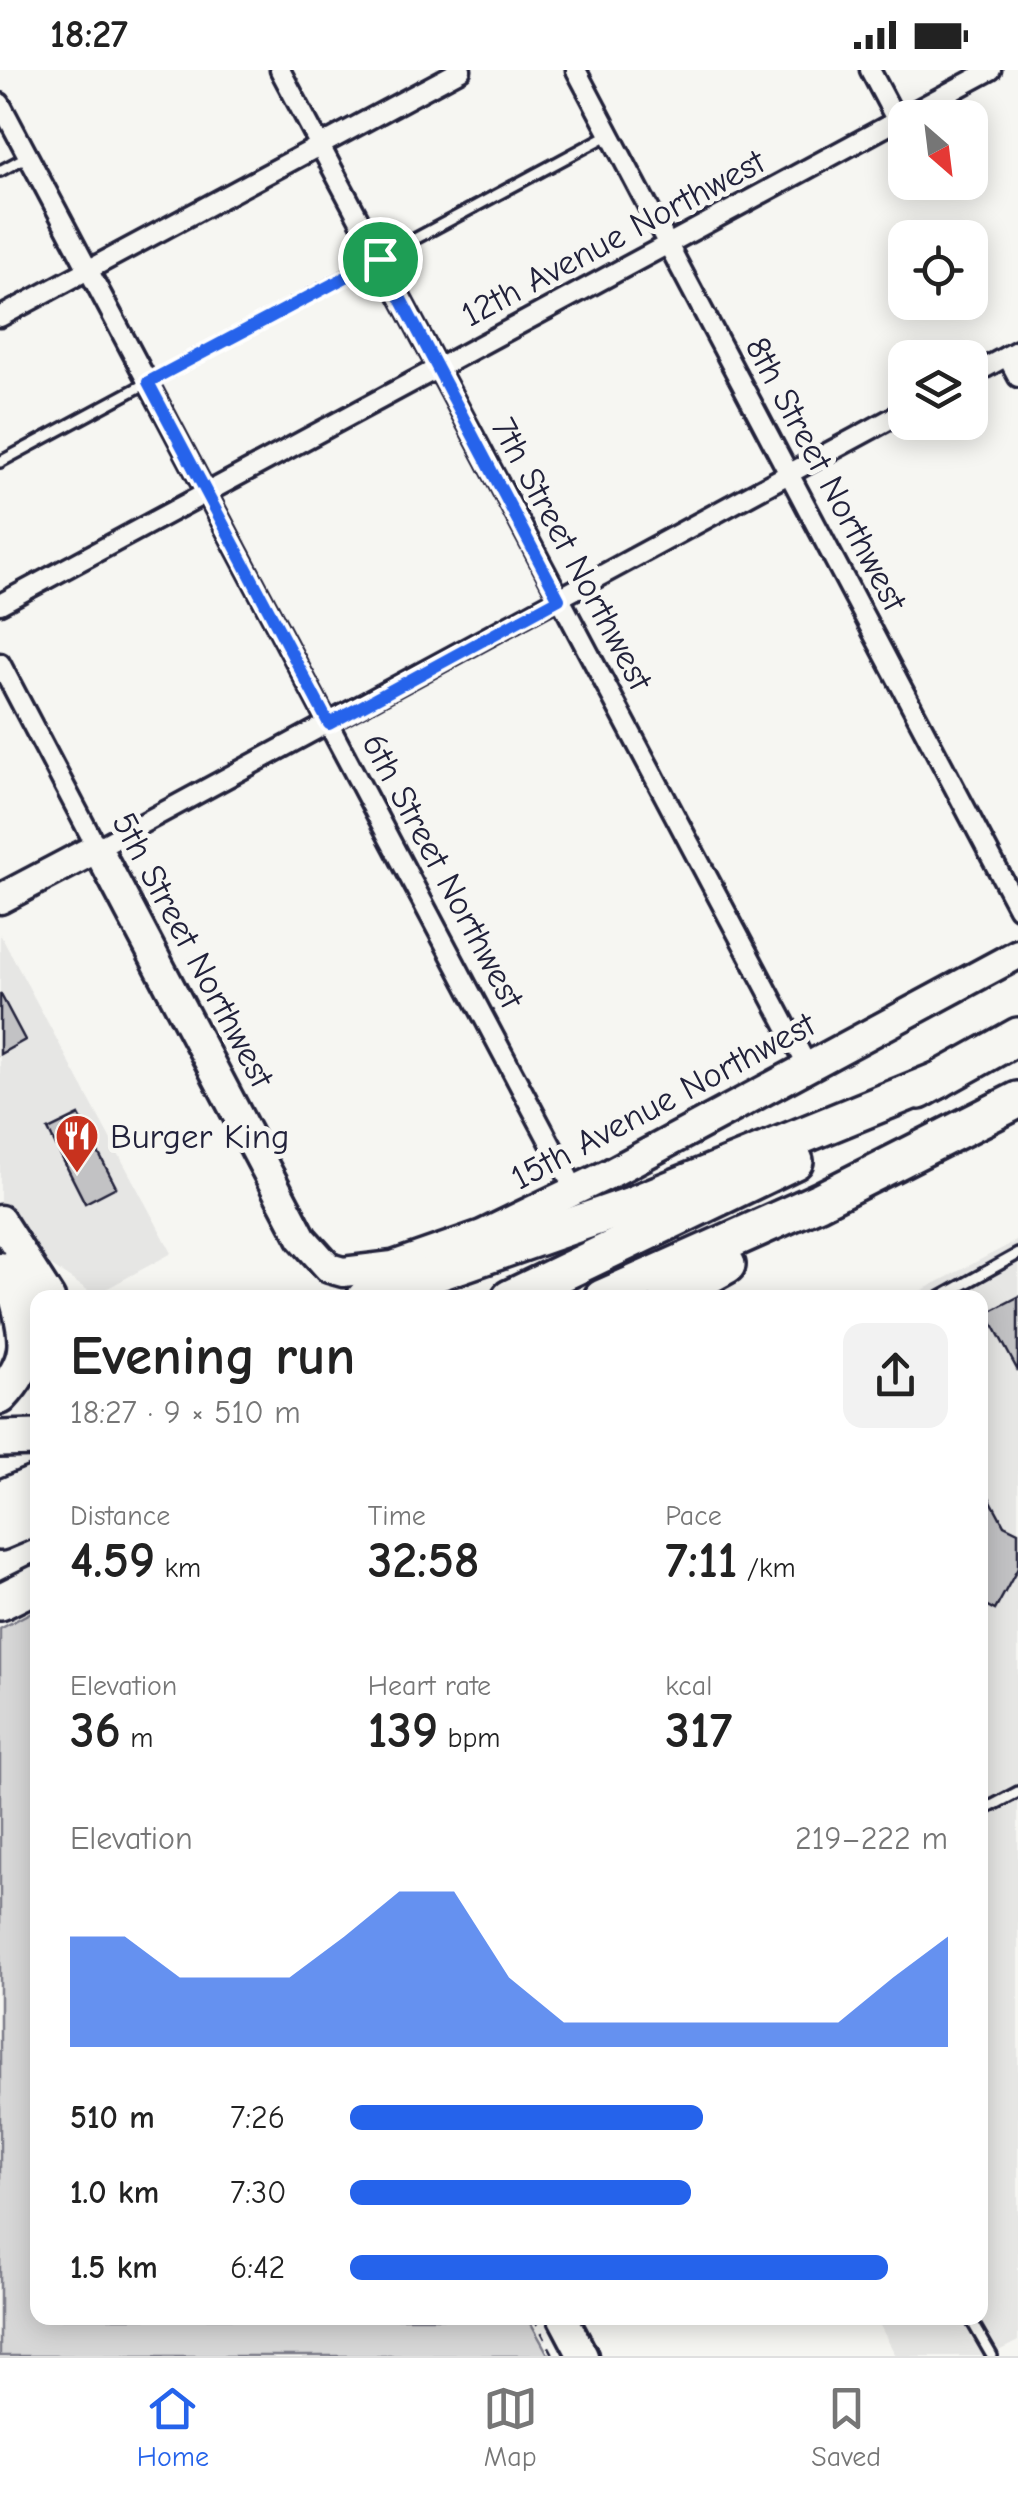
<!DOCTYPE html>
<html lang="en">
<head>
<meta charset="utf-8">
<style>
	body { margin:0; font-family:"Comic Neue",sans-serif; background:#f2f2f2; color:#222; height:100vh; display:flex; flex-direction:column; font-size:38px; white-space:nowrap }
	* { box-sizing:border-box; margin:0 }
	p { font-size:32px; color:#767676 }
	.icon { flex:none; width:55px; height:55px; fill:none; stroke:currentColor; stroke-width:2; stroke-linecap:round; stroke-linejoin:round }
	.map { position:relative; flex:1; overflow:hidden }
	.panel { position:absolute; left:30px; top:1220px; width:958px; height:1035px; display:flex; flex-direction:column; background:#fff; border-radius:20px; box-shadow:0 5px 25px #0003 }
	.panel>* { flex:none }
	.needle { width:65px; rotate:152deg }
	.buttons { position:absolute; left:888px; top:30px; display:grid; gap:20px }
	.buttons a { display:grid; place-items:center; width:100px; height:100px; border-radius:20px; background:#fff; box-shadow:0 5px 25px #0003; font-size:50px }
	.pin { position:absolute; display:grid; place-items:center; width:85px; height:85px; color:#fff; margin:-42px; border:5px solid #fff; border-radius:50%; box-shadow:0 2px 10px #0007 }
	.round { display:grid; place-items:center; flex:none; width:105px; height:105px; border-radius:20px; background:#f2f2f2 }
	.summary { display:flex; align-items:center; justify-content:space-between; height:170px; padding:0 40px }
	h1 { font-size:55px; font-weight:700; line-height:75px }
	.figures { display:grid; grid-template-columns:repeat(3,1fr); gap:15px; height:170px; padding:10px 40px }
	.figures div { display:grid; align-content:center }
	.figures b { font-size:50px; font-weight:700 }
	.figures small { font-size:28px; font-weight:400 }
	.figures p { font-size:28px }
	.chart { height:280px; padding:20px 40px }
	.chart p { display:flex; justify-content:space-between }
	.chart svg { width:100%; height:180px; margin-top:10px; fill:#2563eb; opacity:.7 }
	ul { padding:0 40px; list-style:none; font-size:32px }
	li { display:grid; grid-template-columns:160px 120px 1fr; align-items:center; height:75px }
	li i { height:25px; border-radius:12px; background:#2563eb }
	.status { display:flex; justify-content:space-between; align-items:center; height:70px; padding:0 50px; background:#fff; direction:ltr }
	.status svg { height:28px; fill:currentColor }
	.dock { display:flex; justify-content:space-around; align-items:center; height:140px; border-top:2px solid #e0e0e0; background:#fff; font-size:28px; color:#767676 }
	.dock a { display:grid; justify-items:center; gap:5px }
	.dock .on { color:#2563eb }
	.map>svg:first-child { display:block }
	.built { fill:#e6e6e4 }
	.green { fill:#d7d7d7; stroke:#7c7c89; stroke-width:2.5 }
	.building { fill:#c2c2c4; stroke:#22223b; stroke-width:2.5 }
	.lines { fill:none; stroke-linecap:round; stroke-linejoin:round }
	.lane-casing { stroke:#22223b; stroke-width:16 }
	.street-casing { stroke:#22223b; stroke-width:25 }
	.secondary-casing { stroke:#22223b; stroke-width:35 }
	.highway-casing { stroke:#22223b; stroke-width:42 }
	.path { stroke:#22223b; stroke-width:2.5; stroke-dasharray:8 8; stroke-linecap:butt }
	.lane { stroke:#f6f6f2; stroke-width:9 }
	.street { stroke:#f6f6f2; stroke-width:18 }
	.secondary { stroke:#f6f6f2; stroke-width:28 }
	.highway { stroke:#f6f6f2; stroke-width:35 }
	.route-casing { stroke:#fff; stroke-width:20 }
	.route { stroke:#2563eb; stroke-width:12 }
	.labels { text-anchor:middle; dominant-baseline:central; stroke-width:10; stroke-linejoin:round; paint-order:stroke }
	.street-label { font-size:35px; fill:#22223b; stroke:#f6f6f2 }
	.poi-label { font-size:35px; fill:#22223b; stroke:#f6f6f2; text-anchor:start }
</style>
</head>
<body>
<div class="status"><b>18:27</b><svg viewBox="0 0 49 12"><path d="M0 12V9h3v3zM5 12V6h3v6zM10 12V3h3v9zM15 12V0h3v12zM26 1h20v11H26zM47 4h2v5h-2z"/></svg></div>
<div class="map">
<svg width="1018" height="2286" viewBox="0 0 1018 2286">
	<rect width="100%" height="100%" fill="#f6f6f2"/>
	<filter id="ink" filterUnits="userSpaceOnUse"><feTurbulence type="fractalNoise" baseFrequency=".01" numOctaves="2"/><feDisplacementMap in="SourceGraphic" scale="20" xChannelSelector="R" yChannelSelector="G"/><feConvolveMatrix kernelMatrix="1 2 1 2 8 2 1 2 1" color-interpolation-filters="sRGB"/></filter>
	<g filter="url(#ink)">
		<g class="built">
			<path d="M0 864 172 1183 95 1225 41 1189 30 1170 0 1185Z"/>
			<path d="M1018 1170V2271L989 2286H896L876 2248H980V1228L909 1227Z"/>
		</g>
		<path class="green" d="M37 1539 38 2248H528L549 2286H0V1559Z"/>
		<g class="building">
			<path d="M0 923 25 970 0 984Z"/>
			<path d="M79 1045 116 1117 85 1133 48 1060Z"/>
			<path d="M1018 1227V1301L987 1243Z"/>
			<path d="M980 1410 1004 1455 1018 1462V1498L995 1540 980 1532Z"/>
		</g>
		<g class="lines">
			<defs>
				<g id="lane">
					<path d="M0 101 28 86"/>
					<path d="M0 392 610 64"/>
					<path d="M939 1228 1018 1184"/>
					<path d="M980 1742 1018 1722"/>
					<path d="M970 2248 992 2286"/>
				</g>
				<g id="street">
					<path d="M280 0 808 997"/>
					<path d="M576 0 1018 838"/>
					<path d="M870 0 897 51"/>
					<path d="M0 33 576 1122"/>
					<path d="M0 247 461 0"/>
					<path d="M1007 286 1018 307"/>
					<path d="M970 306 1018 280"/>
					<path d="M0 534 991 0"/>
					<path d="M0 593 97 778 905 341"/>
				</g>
				<g id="secondary">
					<path d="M0 829 97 778 302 1168 329 1198 343 1202 393 1196 482 1165 611 1103 1018 884"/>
					<path d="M0 1150 50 1228"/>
					<path d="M0 1197 26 1244"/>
					<path d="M563 2248 583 2286"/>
				</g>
				<g id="highway">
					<path d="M919 1021 1018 966"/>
					<path d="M365 1228 631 1135 939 1010"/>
					<path d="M510 1228 795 1091"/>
					<path d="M602 1228 819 1131 1018 1030"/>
					<path d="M668 1228 727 1195"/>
					<path d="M0 1326C32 1292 30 1271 18 1228"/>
					<path d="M0 1369 38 1368"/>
					<path d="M0 1429 38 1413"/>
					<path d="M0 1462 38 1446"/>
					<path d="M0 1532 38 1513"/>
				</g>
			</defs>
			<use href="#lane" class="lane-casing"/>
			<use href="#street" class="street-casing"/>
			<use href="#secondary" class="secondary-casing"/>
			<use href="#highway" class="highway-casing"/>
			<path class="path" d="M534 2248 554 2286"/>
			<use href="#lane" class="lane"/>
			<use href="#street" class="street"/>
			<use href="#secondary" class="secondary"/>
			<use href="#highway" class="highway"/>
		</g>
	</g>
	<g class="lines" filter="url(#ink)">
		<defs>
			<path id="route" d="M380 189 559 529 329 654 148 312Z"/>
		</defs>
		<use href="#route" class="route-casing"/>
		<use href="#route" class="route"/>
	</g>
	<defs>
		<symbol id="restaurant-pin" viewBox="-11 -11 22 30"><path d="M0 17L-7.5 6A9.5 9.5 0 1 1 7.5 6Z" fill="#c8321e" stroke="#f6f6f2"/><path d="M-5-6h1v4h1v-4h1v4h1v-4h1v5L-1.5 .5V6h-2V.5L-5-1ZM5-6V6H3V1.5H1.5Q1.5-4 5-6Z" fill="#fff"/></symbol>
	</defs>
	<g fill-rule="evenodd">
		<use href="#restaurant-pin" x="52" y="1041" width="50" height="68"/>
	</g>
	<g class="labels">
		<g class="street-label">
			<text transform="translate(613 168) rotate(-28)">12th Avenue Northwest</text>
			<text transform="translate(826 404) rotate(62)">8th Street Northwest</text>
			<text transform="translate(572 484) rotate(62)">7th Street Northwest</text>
			<text transform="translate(443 801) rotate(62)">6th Street Northwest</text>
			<text transform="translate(193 880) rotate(62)">5th Street Northwest</text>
			<text transform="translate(663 1031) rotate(-28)">15th Avenue Northwest</text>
		</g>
		<g class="poi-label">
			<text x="110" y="1066">Burger King</text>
		</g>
	</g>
</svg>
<div class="buttons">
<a><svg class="needle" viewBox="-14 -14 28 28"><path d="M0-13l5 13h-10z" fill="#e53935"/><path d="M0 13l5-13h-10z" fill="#767676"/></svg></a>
<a><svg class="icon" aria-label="locate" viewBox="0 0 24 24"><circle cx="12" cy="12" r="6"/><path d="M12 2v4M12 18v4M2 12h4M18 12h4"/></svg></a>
<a><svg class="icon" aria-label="layers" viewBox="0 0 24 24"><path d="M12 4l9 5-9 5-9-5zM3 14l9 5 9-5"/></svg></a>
</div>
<div class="pin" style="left:380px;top:189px;background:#1e9e55"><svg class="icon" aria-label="arrive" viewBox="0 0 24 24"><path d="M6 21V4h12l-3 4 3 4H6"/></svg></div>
<section class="panel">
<div class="summary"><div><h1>Evening run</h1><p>18:27 · 9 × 510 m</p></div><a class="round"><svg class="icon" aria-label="share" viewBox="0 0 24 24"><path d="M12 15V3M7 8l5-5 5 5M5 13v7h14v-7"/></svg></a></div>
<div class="figures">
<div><p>Distance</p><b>4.59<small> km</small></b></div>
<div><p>Time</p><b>32:58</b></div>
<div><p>Pace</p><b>7:11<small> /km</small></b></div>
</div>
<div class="figures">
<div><p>Elevation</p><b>36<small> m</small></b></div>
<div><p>Heart rate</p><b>139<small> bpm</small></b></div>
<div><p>kcal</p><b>317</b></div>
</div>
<div class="chart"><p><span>Elevation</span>219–222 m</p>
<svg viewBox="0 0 160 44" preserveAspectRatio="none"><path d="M0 44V17L10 17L20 27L30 27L40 27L50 17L60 6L70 6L80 27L90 38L100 38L110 38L120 38L130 38L140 38L150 27L160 17V44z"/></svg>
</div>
<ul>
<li><b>510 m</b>7:26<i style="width:59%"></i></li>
<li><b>1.0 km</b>7:30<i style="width:57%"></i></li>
<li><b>1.5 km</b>6:42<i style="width:90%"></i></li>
</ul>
</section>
</div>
<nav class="dock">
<a class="on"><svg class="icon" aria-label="home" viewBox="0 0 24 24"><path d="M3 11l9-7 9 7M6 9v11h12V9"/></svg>Home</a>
<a><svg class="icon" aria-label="map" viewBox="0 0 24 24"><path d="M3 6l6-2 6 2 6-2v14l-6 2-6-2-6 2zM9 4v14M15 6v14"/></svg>Map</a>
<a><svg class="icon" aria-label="saved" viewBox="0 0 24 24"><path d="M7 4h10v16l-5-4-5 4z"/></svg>Saved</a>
</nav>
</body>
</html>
